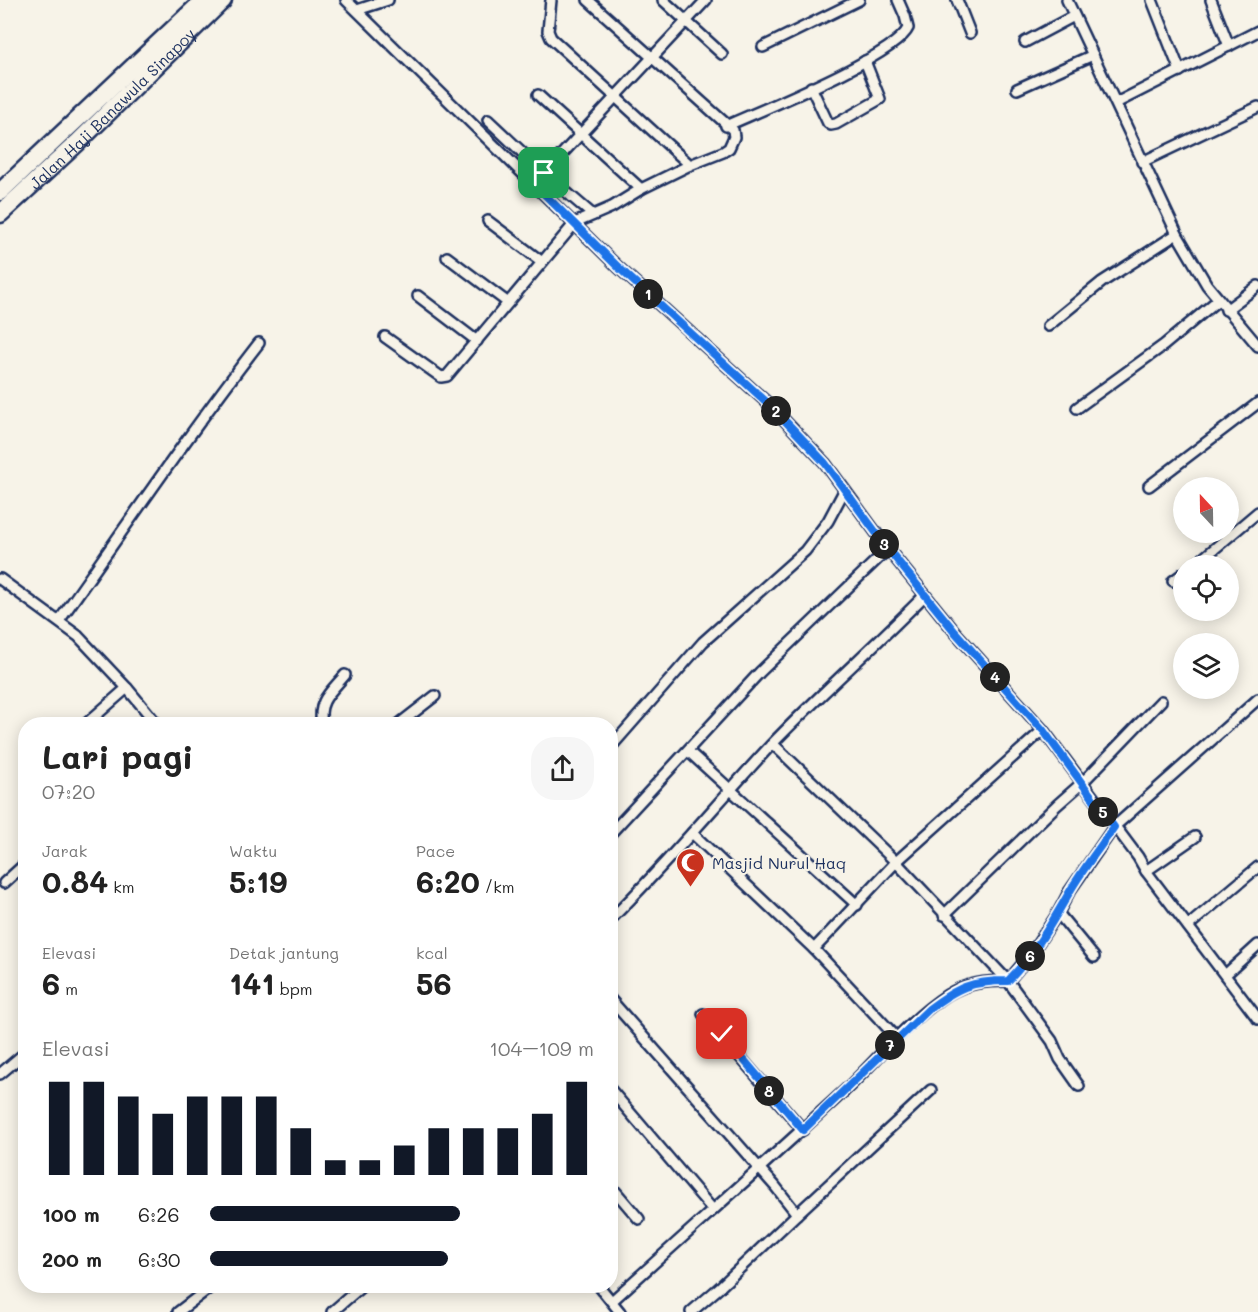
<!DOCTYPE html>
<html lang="id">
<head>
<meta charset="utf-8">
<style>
	body { margin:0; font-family:Mali,sans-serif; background:#f6f6f6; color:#222; height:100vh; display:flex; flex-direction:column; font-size:22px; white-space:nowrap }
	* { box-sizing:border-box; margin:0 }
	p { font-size:20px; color:#767676 }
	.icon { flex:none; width:33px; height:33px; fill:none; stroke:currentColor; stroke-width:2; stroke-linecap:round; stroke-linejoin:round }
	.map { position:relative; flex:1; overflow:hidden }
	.drawer { position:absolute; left:18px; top:717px; width:600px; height:576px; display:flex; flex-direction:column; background:#fff; border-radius:24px; box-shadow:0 3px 15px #0003 }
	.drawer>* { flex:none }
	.needle { width:39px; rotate:338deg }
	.tools { position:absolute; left:1173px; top:477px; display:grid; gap:12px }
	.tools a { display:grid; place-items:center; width:66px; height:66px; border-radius:50%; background:#fff; box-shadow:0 3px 15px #0003; font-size:30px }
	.pin { position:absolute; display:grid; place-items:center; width:51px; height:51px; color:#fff; margin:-26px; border-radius:12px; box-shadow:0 3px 9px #0006 }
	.km { position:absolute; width:30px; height:30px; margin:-15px; border-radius:50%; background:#222; color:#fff; font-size:16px; line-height:30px; text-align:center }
	.round { display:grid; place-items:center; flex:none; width:63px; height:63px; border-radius:24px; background:#f6f6f6 }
	.summary { display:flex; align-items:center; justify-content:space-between; height:102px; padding:0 24px }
	h1 { font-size:33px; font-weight:700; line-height:45px }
	.metrics { display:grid; grid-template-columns:repeat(3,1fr); gap:9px; height:102px; padding:6px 24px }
	.metrics div { display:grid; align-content:center }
	.metrics b { font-size:30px; font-weight:700 }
	.metrics small { font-size:16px; font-weight:400 }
	.metrics p { font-size:16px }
	.chart { height:168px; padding:12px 24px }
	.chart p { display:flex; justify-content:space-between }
	.chart svg { width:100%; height:108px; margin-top:6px; stroke:#111827; stroke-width:6 }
	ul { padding:0 24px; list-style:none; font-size:20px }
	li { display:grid; grid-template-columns:96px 72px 1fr; align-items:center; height:45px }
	li i { height:15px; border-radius:8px; background:#111827 }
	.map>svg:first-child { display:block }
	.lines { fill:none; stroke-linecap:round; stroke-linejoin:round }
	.street-casing { stroke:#1b2f5e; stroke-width:14 }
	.highway-casing { stroke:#1b2f5e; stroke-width:21 }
	.street { stroke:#f7f3e8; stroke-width:9 }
	.highway { stroke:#f7f3e8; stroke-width:16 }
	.route-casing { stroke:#fff; stroke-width:12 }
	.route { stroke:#1a73e8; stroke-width:8 }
	.labels { text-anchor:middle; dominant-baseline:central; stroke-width:4.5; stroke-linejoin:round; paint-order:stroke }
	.street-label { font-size:16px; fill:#1b2f5e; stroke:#f7f3e8 }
	.poi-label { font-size:16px; fill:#1b2f5e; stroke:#f7f3e8; text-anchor:start }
</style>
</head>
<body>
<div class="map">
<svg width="1258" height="1312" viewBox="0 0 1258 1312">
	<rect width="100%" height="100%" fill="#f7f3e8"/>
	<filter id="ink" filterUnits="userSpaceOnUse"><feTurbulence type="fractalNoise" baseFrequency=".0167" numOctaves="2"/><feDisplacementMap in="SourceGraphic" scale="12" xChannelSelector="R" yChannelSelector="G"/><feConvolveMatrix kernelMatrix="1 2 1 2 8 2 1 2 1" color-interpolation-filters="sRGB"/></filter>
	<g filter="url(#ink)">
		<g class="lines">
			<defs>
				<g id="street">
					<path d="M346 0 618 267 772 407 825 463 888 549 955 632 1043 730 1138 857 1146 871 1258 1019"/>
					<path d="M551 0 548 31 551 38 690 165 723 152 729 148 734 137 733 130 588 0"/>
					<path d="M663 0 722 54"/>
					<path d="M957 0 970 33"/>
					<path d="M1067 0 1177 234 1207 285 1258 346"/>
					<path d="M1152 0 1180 71"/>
					<path d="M1211 0 1229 46"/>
					<path d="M357 10 388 0"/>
					<path d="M1025 42 1074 16"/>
					<path d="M763 47 859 0"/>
					<path d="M811 87 828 123 831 125 836 124 880 99 865 61"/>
					<path d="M1017 89 1093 55"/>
					<path d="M538 95 641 189"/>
					<path d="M1116 103 1258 31"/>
					<path d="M488 120 544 173 593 215"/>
					<path d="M726 126C759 111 896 56 908 28L905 16 898 0"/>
					<path d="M1142 162 1258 107"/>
					<path d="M534 184 706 0"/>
					<path d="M488 221 541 261"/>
					<path d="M447 257 507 302"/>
					<path d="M418 296 477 341"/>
					<path d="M1226 310 1258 286"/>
					<path d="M1048 326 1102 282 1177 234"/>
					<path d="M385 337 441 377 447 376 575 223 612 207 641 189 690 165"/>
					<path d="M1077 408 1164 345 1218 300"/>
					<path d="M1149 486 1258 403"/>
					<path d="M1194 566 1258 512"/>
					<path d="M0 579 78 636 127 688 157 724"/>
					<path d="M1173 581 1184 573"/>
					<path d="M59 621C125 528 189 433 259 343"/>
					<path d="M86 724 127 688"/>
					<path d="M322 724C317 701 331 692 345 675"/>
					<path d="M399 724 435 696"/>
					<path d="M773 744 896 862 1008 981 1031 954 1058 913 1069 892 1114 827 1258 699"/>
					<path d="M610 748 703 642 805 551 828 521 844 491"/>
					<path d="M688 751 857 905"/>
					<path d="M692 833 814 949 897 1038"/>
					<path d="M610 834 760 672 888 549"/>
					<path d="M1146 871 1195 837"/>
					<path d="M4 883 26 863"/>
					<path d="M1058 913 1094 957"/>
					<path d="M944 915 1057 805 1082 783 1161 701"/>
					<path d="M610 920C667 864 717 803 771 745 821 693 875 646 925 595"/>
					<path d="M1188 926 1258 867"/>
					<path d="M814 949 896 862 1043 730"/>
					<path d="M1225 975 1258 945"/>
					<path d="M610 999 775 1186 797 1214"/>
					<path d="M703 1014 803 1130"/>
					<path d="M0 1074 26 1052"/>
					<path d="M610 1089 713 1210"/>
					<path d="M610 1185 639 1219"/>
					<path d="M599 1286 620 1312"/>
					<path d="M612 1301C688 1232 765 1164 841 1094 876 1062 907 1021 947 995 966 983 986 981 1008 981L1052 1041 1060 1059 1079 1086"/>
					<path d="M178 1312 212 1286"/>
					<path d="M332 1312 362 1286"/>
					<path d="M691 1312 719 1288 797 1214 931 1090"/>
				</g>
				<g id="highway">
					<path d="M0 192 204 0"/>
					<path id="s1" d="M0 214 77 143 223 0"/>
				</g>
			</defs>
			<use href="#street" class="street-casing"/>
			<use href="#highway" class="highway-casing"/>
			<use href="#street" class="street"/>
			<use href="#highway" class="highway"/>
		</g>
	</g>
	<g class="lines" filter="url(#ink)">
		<defs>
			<path id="route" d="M544 173 534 184 618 267 772 407 825 463 888 549 955 632 1043 730 1114 827C1099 849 1082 870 1069 893 1051 924 1034 955 1008 981 971 981 958 987 929 1009L803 1130 722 1034"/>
		</defs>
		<use href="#route" class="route-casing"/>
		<use href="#route" class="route"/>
	</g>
	<defs>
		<symbol id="mosque-pin" viewBox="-11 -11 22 30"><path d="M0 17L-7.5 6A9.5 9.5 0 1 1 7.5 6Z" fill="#c8321e" stroke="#f7f3e8"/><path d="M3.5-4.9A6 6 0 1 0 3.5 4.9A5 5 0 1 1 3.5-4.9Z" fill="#fff"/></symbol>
	</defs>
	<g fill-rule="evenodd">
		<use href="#mosque-pin" x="674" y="846" width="33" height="45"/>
	</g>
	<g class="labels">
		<g class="street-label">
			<text stroke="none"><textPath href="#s1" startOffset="154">Jalan Haji Banawula Sinapoy</textPath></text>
		</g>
		<g class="poi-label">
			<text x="712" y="862">Masjid Nurul Haq</text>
		</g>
	</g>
</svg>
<div class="tools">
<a><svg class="needle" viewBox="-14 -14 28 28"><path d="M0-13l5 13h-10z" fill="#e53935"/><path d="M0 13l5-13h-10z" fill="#767676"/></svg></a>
<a><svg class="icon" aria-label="locate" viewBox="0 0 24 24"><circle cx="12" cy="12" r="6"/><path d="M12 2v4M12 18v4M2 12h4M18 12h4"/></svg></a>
<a><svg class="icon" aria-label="layers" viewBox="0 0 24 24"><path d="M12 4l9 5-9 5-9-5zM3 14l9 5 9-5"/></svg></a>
</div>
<div class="pin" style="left:544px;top:173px;background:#1e9e55"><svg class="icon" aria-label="arrive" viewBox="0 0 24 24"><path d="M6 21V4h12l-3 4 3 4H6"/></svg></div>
<div class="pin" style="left:722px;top:1034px;background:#d93025"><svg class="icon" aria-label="check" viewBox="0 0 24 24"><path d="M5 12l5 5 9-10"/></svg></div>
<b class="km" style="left:648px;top:294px">1</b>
<b class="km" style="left:776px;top:411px">2</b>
<b class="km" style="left:884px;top:544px">3</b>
<b class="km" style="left:995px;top:677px">4</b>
<b class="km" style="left:1103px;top:812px">5</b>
<b class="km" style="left:1030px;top:956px">6</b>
<b class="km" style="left:890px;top:1045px">7</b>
<b class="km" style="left:769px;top:1091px">8</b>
<section class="drawer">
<div class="summary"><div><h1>Lari pagi</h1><p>07:20</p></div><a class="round"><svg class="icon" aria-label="share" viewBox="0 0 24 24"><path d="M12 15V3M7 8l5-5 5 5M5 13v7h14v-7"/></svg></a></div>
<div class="metrics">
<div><p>Jarak</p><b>0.84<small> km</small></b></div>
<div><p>Waktu</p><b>5:19</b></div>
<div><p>Pace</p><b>6:20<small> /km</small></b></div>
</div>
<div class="metrics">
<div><p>Elevasi</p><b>6<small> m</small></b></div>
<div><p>Detak jantung</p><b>141<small> bpm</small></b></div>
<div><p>kcal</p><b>56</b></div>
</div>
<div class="chart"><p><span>Elevasi</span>104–109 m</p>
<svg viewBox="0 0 160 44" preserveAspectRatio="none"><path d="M5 44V6M15 44V6M25 44V12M35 44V19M45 44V12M55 44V12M65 44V12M75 44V25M85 44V38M95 44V38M105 44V32M115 44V25M125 44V25M135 44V25M145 44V19M155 44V6"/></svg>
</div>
<ul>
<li><b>100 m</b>6:26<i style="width:65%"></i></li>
<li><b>200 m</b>6:30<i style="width:62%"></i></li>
</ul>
</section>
</div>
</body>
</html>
